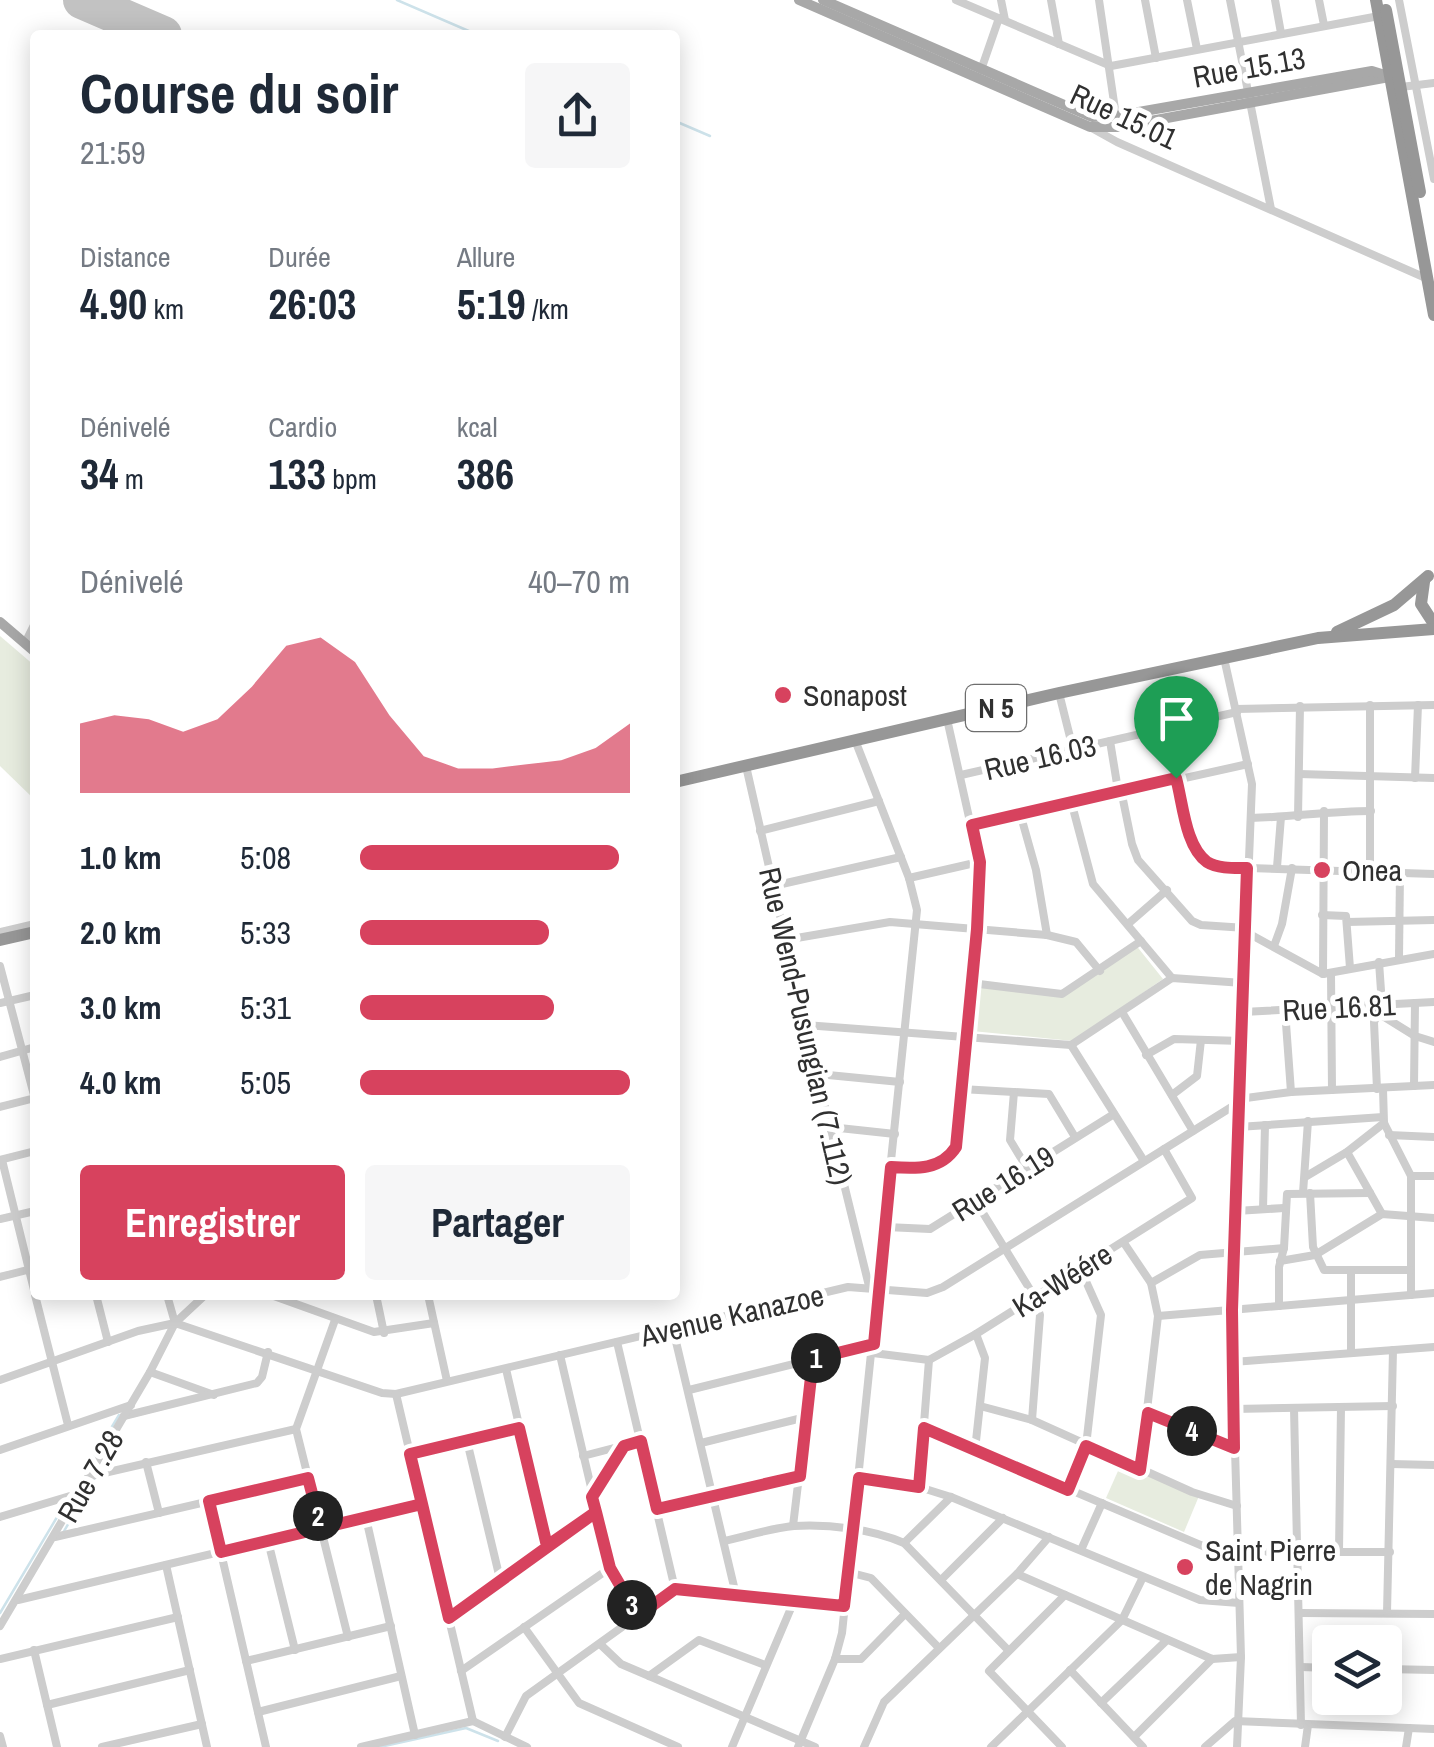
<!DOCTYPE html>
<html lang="fr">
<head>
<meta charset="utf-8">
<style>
	body { margin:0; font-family:"Archivo Narrow",sans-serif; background:#f6f6f7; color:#1f2937; height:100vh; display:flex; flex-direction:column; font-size:38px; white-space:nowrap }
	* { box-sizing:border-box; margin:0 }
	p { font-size:32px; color:#747a83 }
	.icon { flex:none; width:55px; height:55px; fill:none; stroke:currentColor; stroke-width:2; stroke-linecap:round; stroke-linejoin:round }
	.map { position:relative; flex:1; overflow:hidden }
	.drawer { position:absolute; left:30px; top:30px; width:650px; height:1270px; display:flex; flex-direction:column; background:#fff; border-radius:10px; box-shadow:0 5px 25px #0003 }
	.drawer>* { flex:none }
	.buttons { position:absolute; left:1312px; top:1625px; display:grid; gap:20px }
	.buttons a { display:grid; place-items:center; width:90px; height:90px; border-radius:10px; background:#fff; box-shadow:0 5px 25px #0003; font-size:50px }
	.pin { position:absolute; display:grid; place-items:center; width:85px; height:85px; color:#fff; margin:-102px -42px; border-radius:50% 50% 50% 0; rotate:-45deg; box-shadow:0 0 10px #0007 }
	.pin .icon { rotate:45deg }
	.km { position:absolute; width:50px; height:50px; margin:-25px; border-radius:50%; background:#222; color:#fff; font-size:28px; line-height:50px; text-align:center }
	.round { display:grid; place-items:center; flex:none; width:105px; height:105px; border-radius:10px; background:#f6f6f7 }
	.headline { display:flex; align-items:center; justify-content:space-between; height:170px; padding:0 50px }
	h1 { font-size:55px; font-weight:700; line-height:75px }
	.stats { display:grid; grid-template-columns:repeat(3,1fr); gap:15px; height:170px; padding:10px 50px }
	.stats div { display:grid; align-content:center }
	.stats b { font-size:42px; font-weight:700 }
	.stats small { font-size:28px; font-weight:400 }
	.stats p { font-size:28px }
	.chart { height:280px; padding:20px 50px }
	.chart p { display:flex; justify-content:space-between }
	.chart svg { width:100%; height:180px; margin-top:10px; fill:#d7425e; opacity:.7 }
	.primary-button { display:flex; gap:20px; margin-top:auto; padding:20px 50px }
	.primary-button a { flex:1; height:115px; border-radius:10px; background:#d7425e; color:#fff; font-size:40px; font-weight:700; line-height:115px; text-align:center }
	.primary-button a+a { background:#f6f6f7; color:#1f2937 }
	ul { padding:0 50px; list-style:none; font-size:32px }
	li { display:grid; grid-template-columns:160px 120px 1fr; align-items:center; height:75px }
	li i { height:25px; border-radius:12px; background:#d7425e }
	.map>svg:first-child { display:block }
	.green { fill:#e7ecdf }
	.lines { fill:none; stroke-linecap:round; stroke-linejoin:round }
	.stream { stroke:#cde2ea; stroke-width:2.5 }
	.runway { stroke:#c2c2c2; stroke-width:38 }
	.minor { stroke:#cdcdcd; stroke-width:8 }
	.major { stroke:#a8a8a8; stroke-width:10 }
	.highway { stroke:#979797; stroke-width:12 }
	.route-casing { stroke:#fff; stroke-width:20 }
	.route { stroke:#d7425e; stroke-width:12 }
	.poi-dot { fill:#d7425e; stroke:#fff; stroke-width:4 }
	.labels { text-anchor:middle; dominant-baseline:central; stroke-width:10; stroke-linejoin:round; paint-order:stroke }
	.shield { fill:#fff; stroke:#6e6e6e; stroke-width:2.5 }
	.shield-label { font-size:28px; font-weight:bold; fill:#303030 }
	.street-label { font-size:30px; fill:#303030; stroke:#fff }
	.poi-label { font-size:30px; fill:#303030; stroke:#fff; text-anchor:start }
</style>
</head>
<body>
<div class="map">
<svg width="1434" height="1747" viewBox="0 0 1434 1747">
	<rect width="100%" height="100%" fill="#fff"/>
	<g class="green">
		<path d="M0 636 35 666V800L0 766Z"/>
		<path d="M1135 944 1163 979 1073 1041 972 1031 976 983 1062 992Z"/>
		<path d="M1122 1462 1199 1496 1184 1532 1106 1498Z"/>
	</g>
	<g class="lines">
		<g class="stream">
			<path d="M397 0 478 35"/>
			<path d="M675 121 710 136"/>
			<path d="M86 1470 119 1415"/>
			<path d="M63 1533 94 1479"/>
			<path d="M0 1613 66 1502"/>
			<path d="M380 1747 466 1728 498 1741"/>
		</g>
		<path class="runway" d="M82 0 163 35"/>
		<g class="minor">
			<path d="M956 0 1111 66 1379 16"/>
			<path d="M1001 0 1005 20"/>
			<path d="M1051 0 1059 44"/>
			<path d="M1099 0 1116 116"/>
			<path d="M1145 0 1156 58"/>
			<path d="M1187 0 1197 49"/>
			<path d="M1230 0 1271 209"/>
			<path d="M1275 0 1281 33"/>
			<path d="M1319 0 1324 25"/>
			<path d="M1399 0 1434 179"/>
			<path d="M981 70 999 18"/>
			<path d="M1401 87 1434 83"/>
			<path d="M1090 127 1117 142 1428 279"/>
			<path d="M25 643 35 623"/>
			<path d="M1224 658 1252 784 1231 1310 1241 1657 1237 1747"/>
			<path d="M1059 693 1073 749"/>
			<path d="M1236 709 1434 705"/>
			<path d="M1110 741 1118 790"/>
			<path d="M746 766 805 1025 869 1286"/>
			<path d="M1299 774 1434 778"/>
			<path d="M961 775 1237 712"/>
			<path d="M1177 778C1184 809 1185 853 1219 867L1434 874"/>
			<path d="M1415 778 1418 705"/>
			<path d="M1121 790 1132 844 1138 860 1192 921 1201 925 1246 928"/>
			<path d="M1071 801 1093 884 1172 978"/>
			<path d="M1020 813 1036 870 1047 935"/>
			<path d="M1298 817 1300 706"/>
			<path d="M1251 818C1292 817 1330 811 1371 811"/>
			<path d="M973 825 1248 764"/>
			<path d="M760 831 879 801"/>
			<path d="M1277 867 1281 817"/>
			<path d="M1370 871V705"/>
			<path d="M909 878 979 862"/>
			<path d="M773 886 901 857"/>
			<path d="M1322 915 1346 916 1350 968"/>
			<path d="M1347 922 1434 920"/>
			<path d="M1128 924 1167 890"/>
			<path d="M0 932 35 924"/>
			<path d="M1246 932 1323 974 1434 954"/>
			<path d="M785 940 890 922 1047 935 1076 942 1100 971"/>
			<path d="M1274 946 1282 924 1292 868"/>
			<path d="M1399 958 1400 872"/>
			<path d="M0 966 35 1099"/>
			<path d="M1331 973 1332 1090"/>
			<path d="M1323 974 1324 811"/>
			<path d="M971 983 1062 994 1141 941"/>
			<path d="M0 1003 35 995"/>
			<path d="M1285 1010 1291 1092"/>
			<path d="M1122 1012 1193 1131"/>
			<path d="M1243 1012 1434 1002"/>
			<path d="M1378 1013 1415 1036 1434 1042"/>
			<path d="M805 1025 1071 1045 1172 978 1243 983"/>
			<path d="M1071 1045 1144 1161"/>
			<path d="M1146 1055 1174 1039 1242 1041"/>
			<path d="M0 1057 35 1047"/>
			<path d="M818 1074 900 1082"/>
			<path d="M1414 1086 1415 1003"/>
			<path d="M961 1089 1049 1094 1075 1137"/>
			<path d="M1377 1089 1374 1022 1382 1005 1379 962"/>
			<path d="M1383 1089 1384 1123 1411 1176V1295"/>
			<path d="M1014 1092 1010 1140 1027 1168"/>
			<path d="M1172 1095 1197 1076 1201 1040"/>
			<path d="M0 1107 35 1098"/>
			<path d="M830 1127 895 1134"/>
			<path d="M1238 1127 1383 1117"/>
			<path d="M1389 1135 1434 1137"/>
			<path d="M1347 1152 1382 1214"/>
			<path d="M0 1160 35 1151"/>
			<path d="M2 1160 35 1294"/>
			<path d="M891 1167C916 1169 941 1170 956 1147L977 929 979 862 947 719"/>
			<path d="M1411 1176H1434"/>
			<path d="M1305 1177 1347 1152 1384 1123"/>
			<path d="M1303 1193 1308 1121"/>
			<path d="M1310 1193 1313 1247 1324 1270H1410"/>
			<path d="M975 1200 1034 1296 1040 1315 1032 1420"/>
			<path d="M1263 1209 1265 1125"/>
			<path d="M1236 1211 1284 1208"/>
			<path d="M0 1219 35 1211"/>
			<path d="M886 1227 930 1229 1114 1114"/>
			<path d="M1124 1243 1151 1283 1158 1316 1140 1470"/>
			<path d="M1284 1248 1287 1194 1370 1193"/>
			<path d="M1280 1261 1315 1255 1382 1214 1434 1218"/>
			<path d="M0 1277 35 1268"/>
			<path d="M1151 1283 1200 1255 1284 1248 1279 1267V1306"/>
			<path d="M35 1295 68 1425"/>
			<path d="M96 1295 108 1342"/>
			<path d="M167 1295 175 1323"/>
			<path d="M271 1295 374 1332 434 1323"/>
			<path d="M376 1295 384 1333"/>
			<path d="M428 1295 447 1381"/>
			<path d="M1158 1316 1434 1293"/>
			<path d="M335 1320 296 1429 348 1637"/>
			<path d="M673 1329 736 1595"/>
			<path d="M617 1342 675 1589"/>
			<path d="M1351 1352V1272"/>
			<path d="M873 1353 929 1360 976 1334 1192 1198 1164 1149"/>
			<path d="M560 1355 610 1568 638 1616"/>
			<path d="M1233 1362 1434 1347"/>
			<path d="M506 1369 547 1546"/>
			<path d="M150 1372 214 1395"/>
			<path d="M0 1380 138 1331 175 1323 382 1393 396 1394 848 1287 927 1293 943 1287 1246 1098 1291 1092 1434 1085"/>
			<path d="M689 1390 874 1344"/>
			<path d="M396 1394 473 1721"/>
			<path d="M980 1406 1032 1420 1192 1492 1237 1506"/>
			<path d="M1294 1408 1301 1725"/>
			<path d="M1234 1409 1393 1406"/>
			<path d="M1148 1413 1235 1449"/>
			<path d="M124 1416 257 1383 262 1377 268 1352"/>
			<path d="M924 1428 1217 1552H1390"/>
			<path d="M467 1441 500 1579"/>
			<path d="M701 1443 806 1417"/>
			<path d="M0 1450 131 1405"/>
			<path d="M975 1450 985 1358 976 1334"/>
			<path d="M410 1454 519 1428"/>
			<path d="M583 1456 641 1441"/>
			<path d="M146 1462 159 1513"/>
			<path d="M1391 1464 1434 1465"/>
			<path d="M91 1476 296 1429"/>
			<path d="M859 1478 919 1487 951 1497 1200 1600 1239 1603"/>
			<path d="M919 1487 929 1360"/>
			<path d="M1068 1490 1086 1446 1101 1315 1080 1268"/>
			<path d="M592 1497 624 1445"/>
			<path d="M209 1501 266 1747"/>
			<path d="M657 1509 800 1475"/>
			<path d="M0 1517 80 1493"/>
			<path d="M366 1518 415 1735"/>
			<path d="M793 1526 813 1359"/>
			<path d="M55 1537 309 1478"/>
			<path d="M268 1541 295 1650"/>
			<path d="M724 1541C747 1536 771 1528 794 1526 829 1524 872 1529 904 1543L1008 1650"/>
			<path d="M904 1543 951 1497"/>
			<path d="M1081 1550 1102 1503"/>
			<path d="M1339 1551 1341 1407"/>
			<path d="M166 1565 207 1747"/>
			<path d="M848 1572 871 1578 939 1648"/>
			<path d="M1017 1574 1212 1659 1241 1657"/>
			<path d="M941 1580 1003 1518"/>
			<path d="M18 1600 422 1504"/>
			<path d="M1300 1613 1434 1614"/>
			<path d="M1387 1613 1393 1350"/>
			<path d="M449 1618 596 1512"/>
			<path d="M0 1626 150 1372 175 1323 205 1295"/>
			<path d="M524 1627 579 1703 678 1747"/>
			<path d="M601 1645 621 1664 815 1747"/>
			<path d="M34 1650 57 1747"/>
			<path d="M0 1659 178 1617"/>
			<path d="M835 1659H861L905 1614"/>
			<path d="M246 1661 391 1626"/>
			<path d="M1301 1667 1330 1668"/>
			<path d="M1385 1669 1434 1670"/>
			<path d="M1070 1670 1143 1747"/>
			<path d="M461 1671 610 1568"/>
			<path d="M649 1676 699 1640 765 1665"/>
			<path d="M1101 1703 1167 1640"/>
			<path d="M47 1705 190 1670"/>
			<path d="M258 1712 401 1676"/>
			<path d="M473 1721 527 1747"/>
			<path d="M0 1736 3 1747"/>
			<path d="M505 1737 526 1696 675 1589 844 1606"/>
			<path d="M1134 1737 1212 1659"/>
			<path d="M102 1747 202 1724"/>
			<path d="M361 1747 473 1721"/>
			<path d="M732 1747 794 1601"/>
			<path d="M798 1747 835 1659 842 1633 917 910 909 878 855 740"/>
			<path d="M864 1747 884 1702 1017 1574 1049 1537"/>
			<path d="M991 1747 1122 1620 1143 1577"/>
			<path d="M1062 1747 989 1671 1065 1595"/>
			<path d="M1205 1747 1235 1721 1434 1729"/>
			<path d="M1305 1747 1308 1725"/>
			<path d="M1406 1747 1409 1728"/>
		</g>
		<g class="major">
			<path d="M799 0 1090 127H1118L1389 77"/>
			<path d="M823 0 1092 117 1116 116 1372 71 1388 76"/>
			<path d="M0 622 35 652"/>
		</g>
		<g class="highway">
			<path d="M1376 0 1434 315"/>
			<path d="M1386 10 1420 192"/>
			<path d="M1424 582 1421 604 1434 624"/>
			<path d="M1337 632 1394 605 1428 576"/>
			<path d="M675 782 1059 693 1318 638 1434 629"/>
			<path d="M0 940 35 932"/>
		</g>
	</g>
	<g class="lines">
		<defs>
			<path id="route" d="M1176 778 972 825 980 862 977 929 956 1147C941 1170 917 1169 891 1167L874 1344 813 1359 800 1476 657 1509 641 1441 624 1446 592 1497 596 1512 449 1618 422 1504 321 1528 308 1478 209 1501 221 1552 422 1504 410 1454 519 1428 547 1546 596 1512 610 1568 638 1616 675 1589 844 1606 859 1478 919 1487 924 1428 1068 1490 1086 1446 1140 1470 1148 1413 1234 1448 1232 1310 1247 868C1235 868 1218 869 1207 862 1185 846 1183 803 1176 778"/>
		</defs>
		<use href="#route" class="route-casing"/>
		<use href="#route" class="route"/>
	</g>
	<g class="poi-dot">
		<circle cx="783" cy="695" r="10"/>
		<circle cx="1322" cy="870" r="10"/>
		<circle cx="1185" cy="1567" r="10"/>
	</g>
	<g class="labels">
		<rect class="shield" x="966" y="685" width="60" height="46" rx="8"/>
		<g class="shield-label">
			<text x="996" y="708">N 5</text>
		</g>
		<g class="street-label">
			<text transform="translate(1249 67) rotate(-10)">Rue 15.13</text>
			<text transform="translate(1124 116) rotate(25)">Rue 15.01</text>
			<text transform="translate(1040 757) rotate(-13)">Rue 16.03</text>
			<text transform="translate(1339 1007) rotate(-3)">Rue 16.81</text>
			<text transform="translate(806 1026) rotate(77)">Rue Wend-Pusungian (7.112)</text>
			<text transform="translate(1003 1183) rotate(-32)">Rue 16.19</text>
			<text transform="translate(1062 1280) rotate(-32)">Ka-Wéére</text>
			<text transform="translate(732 1315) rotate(-13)">Avenue Kanazoe</text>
			<text transform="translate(90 1476) rotate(-60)">Rue 7.28</text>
		</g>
		<g class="poi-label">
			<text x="803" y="695">Sonapost</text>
			<text x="1342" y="870">Onea</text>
			<text x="1205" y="1550">Saint Pierre<tspan x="1205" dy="34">de Nagrin</tspan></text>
		</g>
	</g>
</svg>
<div class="buttons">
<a><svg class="icon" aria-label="layers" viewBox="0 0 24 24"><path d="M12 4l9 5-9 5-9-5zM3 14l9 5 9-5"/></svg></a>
</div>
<div class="pin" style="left:1176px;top:778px;background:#1e9e55"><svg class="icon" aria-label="arrive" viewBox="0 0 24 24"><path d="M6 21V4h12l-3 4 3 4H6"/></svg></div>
<b class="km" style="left:816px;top:1358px">1</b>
<b class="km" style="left:318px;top:1516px">2</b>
<b class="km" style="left:632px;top:1605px">3</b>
<b class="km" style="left:1192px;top:1431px">4</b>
<section class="drawer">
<div class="headline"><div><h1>Course du soir</h1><p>21:59</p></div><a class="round"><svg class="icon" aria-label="share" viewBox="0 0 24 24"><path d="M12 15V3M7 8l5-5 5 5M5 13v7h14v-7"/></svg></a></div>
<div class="stats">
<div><p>Distance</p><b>4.90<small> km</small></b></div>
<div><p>Durée</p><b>26:03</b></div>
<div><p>Allure</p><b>5:19<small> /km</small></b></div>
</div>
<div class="stats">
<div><p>Dénivelé</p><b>34<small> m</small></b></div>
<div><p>Cardio</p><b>133<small> bpm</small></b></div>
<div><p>kcal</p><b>386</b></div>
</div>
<div class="chart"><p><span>Dénivelé</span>40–70 m</p>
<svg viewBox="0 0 160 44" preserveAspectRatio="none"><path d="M0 44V27L10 25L20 26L30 29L40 26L50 18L60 8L70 6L80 12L90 25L100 35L110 38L120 38L130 37L140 36L150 33L160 27V44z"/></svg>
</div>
<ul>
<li><b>1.0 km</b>5:08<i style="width:96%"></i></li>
<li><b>2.0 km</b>5:33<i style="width:70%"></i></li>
<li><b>3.0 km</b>5:31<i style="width:72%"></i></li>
<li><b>4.0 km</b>5:05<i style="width:100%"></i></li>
</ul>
<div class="primary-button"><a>Enregistrer</a><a>Partager</a></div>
</section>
</div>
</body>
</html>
